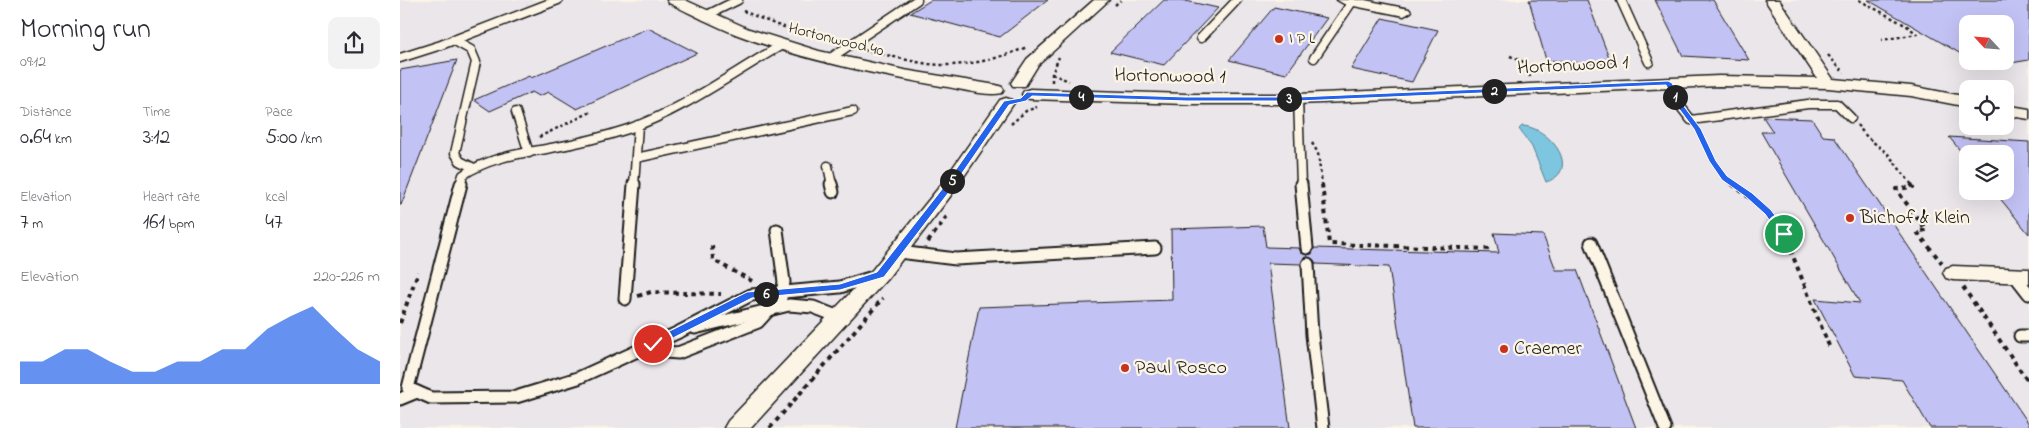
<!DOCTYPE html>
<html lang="en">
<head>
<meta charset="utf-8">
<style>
	body { margin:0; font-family:"Indie Flower",sans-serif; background:#f2f2f3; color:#2b2b33; height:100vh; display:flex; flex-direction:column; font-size:19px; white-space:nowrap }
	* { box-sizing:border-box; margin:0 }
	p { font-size:16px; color:#7c7c81 }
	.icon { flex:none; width:28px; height:28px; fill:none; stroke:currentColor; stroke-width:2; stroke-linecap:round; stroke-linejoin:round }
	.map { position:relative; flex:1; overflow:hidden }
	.panel { display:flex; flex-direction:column; background:#fff; width:400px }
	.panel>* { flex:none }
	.needle { width:32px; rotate:296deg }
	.tools { position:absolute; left:1559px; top:15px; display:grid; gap:10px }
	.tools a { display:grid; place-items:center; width:55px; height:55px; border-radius:10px; background:#fff; box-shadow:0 5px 20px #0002; font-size:25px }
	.pin { position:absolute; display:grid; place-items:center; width:42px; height:42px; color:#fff; margin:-21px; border:2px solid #fff; border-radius:50%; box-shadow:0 1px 5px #0007 }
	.km { position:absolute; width:25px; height:25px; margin:-12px; border-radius:50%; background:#222; color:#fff; font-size:14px; line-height:25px; text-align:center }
	.round { display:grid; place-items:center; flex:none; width:52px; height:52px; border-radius:10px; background:#f2f2f3 }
	.overview { display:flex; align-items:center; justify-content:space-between; height:85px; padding:0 20px }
	h1 { font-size:28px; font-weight:600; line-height:38px }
	.metrics { display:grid; grid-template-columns:repeat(3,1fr); gap:8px; height:85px; padding:5px 20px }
	.metrics div { display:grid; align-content:center }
	.metrics b { font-size:21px; font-weight:600 }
	.metrics small { font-size:14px; font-weight:400 }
	.metrics p { font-size:14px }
	.chart { height:140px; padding:10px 20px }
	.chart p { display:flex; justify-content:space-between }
	.chart svg { width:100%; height:90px; margin-top:5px; fill:#2563eb; opacity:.7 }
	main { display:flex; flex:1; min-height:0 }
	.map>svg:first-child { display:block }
	.built { fill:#ebe6ea; fill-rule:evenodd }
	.water { fill:#7ec5df; stroke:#578191 }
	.building { fill:#c3c2f5; stroke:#1c1c1c }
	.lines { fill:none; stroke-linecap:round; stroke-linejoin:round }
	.lane-far1-casing { stroke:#1c1c1c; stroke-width:11 }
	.lane-casing { stroke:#1c1c1c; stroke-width:15 }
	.street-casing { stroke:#1c1c1c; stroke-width:3 }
	.path-far1 { stroke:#1c1c1c; stroke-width:2.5; stroke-dasharray:3 3; stroke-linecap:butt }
	.path { stroke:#1c1c1c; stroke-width:4; stroke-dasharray:4.5 4.5; stroke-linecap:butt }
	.lane-far1 { stroke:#fcf5e5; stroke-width:8 }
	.lane { stroke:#fcf5e5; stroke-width:11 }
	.street { fill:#fcf5e5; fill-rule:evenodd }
	.route { fill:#2563eb; stroke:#fff }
	.poi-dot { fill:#c8321e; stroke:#fcf5e5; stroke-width:2 }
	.labels { text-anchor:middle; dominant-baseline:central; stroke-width:4.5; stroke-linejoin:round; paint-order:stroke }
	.far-poi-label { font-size:16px; fill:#1c1c1c; stroke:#fcf5e5; text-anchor:start }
	.far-street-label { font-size:16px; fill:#1c1c1c; stroke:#fcf5e5 }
	.street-label { font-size:20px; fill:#1c1c1c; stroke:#fcf5e5 }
	.poi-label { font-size:20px; fill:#1c1c1c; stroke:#fcf5e5; text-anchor:start }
</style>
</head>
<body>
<main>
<section class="panel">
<div class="overview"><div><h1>Morning run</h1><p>09:12</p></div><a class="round"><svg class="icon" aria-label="share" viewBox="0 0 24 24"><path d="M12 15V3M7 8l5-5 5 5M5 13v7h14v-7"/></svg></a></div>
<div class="metrics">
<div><p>Distance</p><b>0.64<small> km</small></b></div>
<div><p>Time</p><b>3:12</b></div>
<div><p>Pace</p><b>5:00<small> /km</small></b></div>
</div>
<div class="metrics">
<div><p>Elevation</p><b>7<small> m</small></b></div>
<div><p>Heart rate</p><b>161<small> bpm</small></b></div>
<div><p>kcal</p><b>47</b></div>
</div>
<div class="chart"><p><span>Elevation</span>220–226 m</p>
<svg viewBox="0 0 160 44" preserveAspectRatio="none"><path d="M0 44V33L10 33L20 27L30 27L40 33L50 38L60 38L70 33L80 33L90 27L100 27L110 17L120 11L130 6L140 17L150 27L160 33V44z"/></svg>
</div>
</section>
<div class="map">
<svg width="1629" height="428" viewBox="0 0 1629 428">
	<rect width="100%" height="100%" fill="#fcf5e5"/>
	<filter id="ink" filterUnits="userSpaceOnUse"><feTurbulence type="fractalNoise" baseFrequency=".02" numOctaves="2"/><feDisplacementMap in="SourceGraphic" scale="10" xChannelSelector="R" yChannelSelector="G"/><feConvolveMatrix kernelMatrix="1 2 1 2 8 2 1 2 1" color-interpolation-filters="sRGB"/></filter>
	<g filter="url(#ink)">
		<path class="built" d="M0 0H1629V428H0ZM1568 24H1605V61H1568ZM1568 89H1605V126H1568ZM1568 154H1605V191H1568Z"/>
		<path class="water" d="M1122 126C1148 126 1184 170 1146 182L1132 147 1119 129Z"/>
		<g class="building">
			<path d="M531 0H648L600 37 510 13Z"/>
			<path d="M764 0H781L818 8 764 65 710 52Z"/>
			<path d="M1129 0H1187L1212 65 1146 60Z"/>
			<path d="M1255 0H1313L1349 60 1283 56Z"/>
			<path d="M1468 0H1629V60L1605 64V24H1568V58Z"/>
			<path d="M874 7 927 18 886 74 829 60Z"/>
			<path d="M982 18 1038 30 1012 82 951 69Z"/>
			<path d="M248 28 297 53 177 109 149 92 139 96 132 92 90 111 74 100 129 76 131 78Z"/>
			<path d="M57 60 1 205H0V70Z"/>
			<path d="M1363 117 1412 119 1423 136 1434 137 1629 424V428H1530L1502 380 1455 376 1415 299 1460 303 1361 132H1373Z"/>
			<path d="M1549 137 1629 142V234L1594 191H1605V154H1563Z"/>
			<path d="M863 226 866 247 899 248 901 253 907 255 912 254 914 248 1099 253 1094 233 1143 235 1156 270H1177L1236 428H1013L989 267 916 264 914 260 908 257 904 258 901 264 868 263 890 428H555L579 307 772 300 771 229Z"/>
		</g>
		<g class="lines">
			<defs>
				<g id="lane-far1">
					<path d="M1221 0 1249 62"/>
					<path d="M305 16 338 0"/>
					<path d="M801 38 837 0"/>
					<path d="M53 40 71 50 76 62 55 153 60 161 72 167"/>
					<path d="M0 58 41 45 158 0"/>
					<path d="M914 58 952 2"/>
					<path d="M429 59 517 0"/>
					<path d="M1268 83 1277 102 1291 120 1408 104H1437L1451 118"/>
					<path d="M898 99 901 185"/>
					<path d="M116 112 129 153"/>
					<path d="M236 158 453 111"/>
					<path d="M428 166 432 185"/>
					<path d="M60 185 63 175C88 158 117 154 146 149 174 144 201 138 228 129 283 110 331 74 382 45"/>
					<path d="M234 185 238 125"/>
				</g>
				<g id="lane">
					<path d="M61 184 8 388 31 398 116 397 178 378 279 332 351 295 440 287 473 277"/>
					<path d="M431 184 433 192"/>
					<path d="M901 184 907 248"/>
					<path d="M377 230 384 282 381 298"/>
					<path d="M1191 243 1265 428"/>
					<path d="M499 252 556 259 755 248"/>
					<path d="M908 264 912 335 923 428"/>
					<path d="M1615 276 1629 294"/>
					<path d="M225 299 234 184"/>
					<path d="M295 328 389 305 413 307 439 317"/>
					<path d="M1620 336H1629"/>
					<path d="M253 344 265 352 278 353 358 322 369 310"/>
					<path d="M0 399 17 392"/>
				</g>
				<g id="street">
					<path d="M267 0H285L349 29 419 51 504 70 596 85 602 87 604 90 602 93C586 97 558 88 541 86 473 74 403 60 338 35 314 26 292 14 269 3Z"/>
					<path d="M694 0H709L638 65 625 86H613L611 83 627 59Z"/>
					<path d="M937 0H965L1009 9 1011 12 1004 16 944 4Z"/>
					<path d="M1365 0H1379L1433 79 1511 86 1568 97V107L1511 96 1428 88 1319 86 898 104H786L630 99 624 97 622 94 624 91 630 89 786 94H898L1319 76 1417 78Z"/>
					<path d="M606 98 612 100 614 103 552 194 487 279 351 428H324L328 421 473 269 540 186 600 100Z"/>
					<path d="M1605 105 1629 109V119L1605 115Z"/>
					<path d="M1553 266 1629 269V283L1553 280 1546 278 1543 273 1546 268Z"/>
				</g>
			</defs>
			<use href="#lane-far1" class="lane-far1-casing"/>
			<use href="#lane" class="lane-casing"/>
			<use href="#street" class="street-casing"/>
			<g class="path-far1">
				<path d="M1459 0 1507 26 1517 34 1482 40"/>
				<path d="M715 5 721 0"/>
				<path d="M343 11 377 25 434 41"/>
				<path d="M464 50C485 54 507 61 529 64 562 68 596 60 627 47"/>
				<path d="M1428 55 1444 73"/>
				<path d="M1110 56 1126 63 1130 77"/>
				<path d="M652 74 669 81"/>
				<path d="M652 82V74L659 57"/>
				<path d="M611 124 626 111 637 107"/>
				<path d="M1457 125 1467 137 1488 154 1512 185"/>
				<path d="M1298 131C1308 151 1315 172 1334 185"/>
				<path d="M139 137 191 112"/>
				<path d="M912 143 918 153 922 185"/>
			</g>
			<g class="path">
				<path d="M922 184 929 244 1092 249"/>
				<path d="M1332 184 1368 212 1384 234 1429 346"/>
				<path d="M1511 184 1513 187 1496 189 1526 230 1517 232 1542 263"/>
				<path d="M528 242 548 215"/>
				<path d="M312 246 313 260 352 281"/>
				<path d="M1563 287 1629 383"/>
				<path d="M238 296 251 292 321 294"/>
				<path d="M0 323 18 272"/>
				<path d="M370 428 483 298"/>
			</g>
			<use href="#lane-far1" class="lane-far1"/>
			<use href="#lane" class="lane"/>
			<use href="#street" class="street"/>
		</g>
	</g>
	<path class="route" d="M1268 81 1272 83 1280 101 1301 129 1316 161 1327 176 1352 193 1371 210 1389 234 1387 236H1381L1365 214 1346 197 1322 180 1309 161 1294 129 1274 102 1266 85 898 101H786L632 96 626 101 609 105 549 192 484 277 440 290 352 298 257 346H250L249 344 250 341 347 292 440 284 477 272 543 188 604 101 621 98 627 92 786 97H898Z"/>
	<g class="poi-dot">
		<circle cx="879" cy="39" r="5"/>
		<circle cx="1450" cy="218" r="5"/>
		<circle cx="1104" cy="349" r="5"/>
		<circle cx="725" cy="368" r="5"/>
	</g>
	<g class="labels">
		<g class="far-poi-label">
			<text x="889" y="39">I P L</text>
		</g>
		<g class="far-street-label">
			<text transform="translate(436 40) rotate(14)">Hortonwood 40</text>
		</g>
		<g class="street-label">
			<text transform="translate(1173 66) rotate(-3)">Hortonwood 1</text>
			<text transform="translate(770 77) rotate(1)">Hortonwood 1</text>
		</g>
		<g class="poi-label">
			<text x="1460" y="218">Bichof &amp; Klein</text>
			<text x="1114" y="349">Craemer</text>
			<text x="735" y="368">Paul Rosco</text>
		</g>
	</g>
</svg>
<div class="tools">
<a><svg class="needle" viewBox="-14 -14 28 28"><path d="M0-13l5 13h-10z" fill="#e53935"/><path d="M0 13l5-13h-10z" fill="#7c7c81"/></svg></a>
<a><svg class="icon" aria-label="locate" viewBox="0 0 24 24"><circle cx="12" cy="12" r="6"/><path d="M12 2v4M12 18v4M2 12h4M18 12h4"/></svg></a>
<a><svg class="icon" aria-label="layers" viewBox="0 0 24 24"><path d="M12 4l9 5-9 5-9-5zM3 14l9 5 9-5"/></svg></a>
</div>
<div class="pin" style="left:1384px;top:234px;background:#1e9e55"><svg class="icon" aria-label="arrive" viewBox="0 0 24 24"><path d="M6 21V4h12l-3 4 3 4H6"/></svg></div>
<div class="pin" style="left:253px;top:344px;background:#d93025"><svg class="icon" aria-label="check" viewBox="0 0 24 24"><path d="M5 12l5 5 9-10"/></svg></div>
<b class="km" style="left:1275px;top:97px">1</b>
<b class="km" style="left:1094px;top:91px">2</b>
<b class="km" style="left:889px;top:99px">3</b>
<b class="km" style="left:681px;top:97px">4</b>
<b class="km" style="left:552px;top:181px">5</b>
<b class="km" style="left:366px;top:294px">6</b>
</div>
</main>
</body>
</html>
